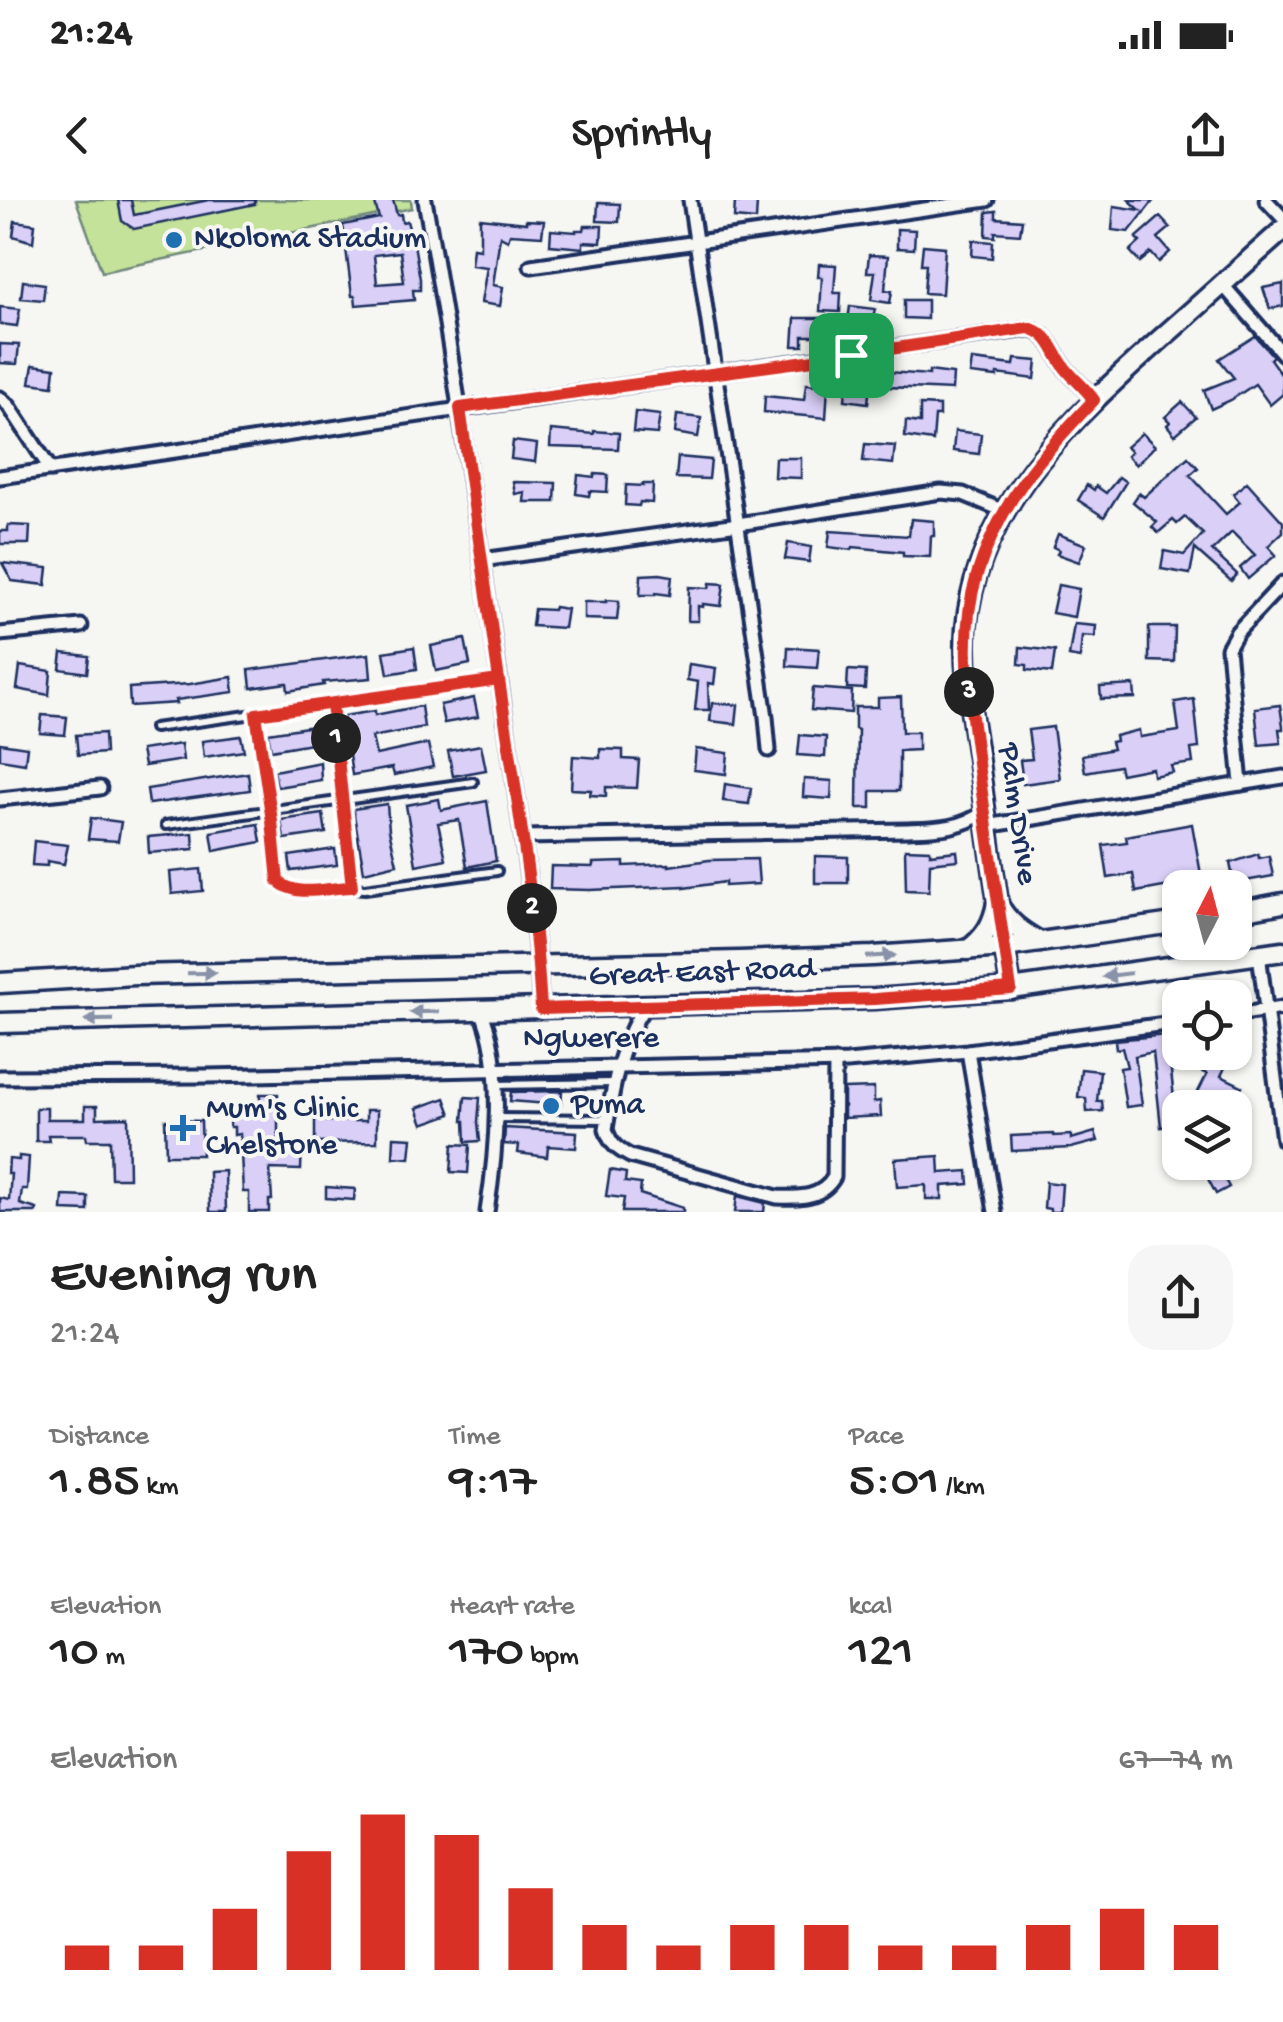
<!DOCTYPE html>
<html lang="en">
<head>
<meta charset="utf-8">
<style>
	body { margin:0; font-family:"Gochi Hand",sans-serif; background:#f6f6f6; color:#222; height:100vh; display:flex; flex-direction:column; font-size:38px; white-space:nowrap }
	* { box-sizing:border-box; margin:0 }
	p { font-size:32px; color:#767676 }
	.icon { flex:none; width:55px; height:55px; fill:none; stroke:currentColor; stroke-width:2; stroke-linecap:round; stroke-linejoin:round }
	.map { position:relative; height:1012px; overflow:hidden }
	.panel { display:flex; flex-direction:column; background:#fff; flex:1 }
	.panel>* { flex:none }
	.needle { width:65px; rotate:6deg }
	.buttons { position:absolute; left:1162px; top:670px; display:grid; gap:20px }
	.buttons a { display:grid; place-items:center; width:90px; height:90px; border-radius:20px; background:#fff; box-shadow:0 2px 8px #0004; font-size:50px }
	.pin { position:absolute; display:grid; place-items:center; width:85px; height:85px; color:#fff; margin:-42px; border-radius:20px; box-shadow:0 5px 15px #0006 }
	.km { position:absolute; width:50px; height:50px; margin:-25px; border-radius:50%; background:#222; color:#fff; font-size:28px; line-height:50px; text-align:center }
	.round { display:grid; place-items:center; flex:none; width:105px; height:105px; border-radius:30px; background:#f6f6f6 }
	.summary { display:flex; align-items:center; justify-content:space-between; height:170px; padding:0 50px }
	h1 { font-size:55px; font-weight:600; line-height:75px }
	.metrics { display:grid; grid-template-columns:repeat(3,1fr); gap:15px; height:170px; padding:10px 50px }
	.metrics div { display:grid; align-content:center }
	.metrics b { font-size:50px; font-weight:600 }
	.metrics small { font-size:28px; font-weight:400 }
	.metrics p { font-size:28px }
	.chart { height:280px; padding:20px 50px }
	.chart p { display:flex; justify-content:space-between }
	.chart svg { width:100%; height:180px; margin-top:10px; stroke:#d93025; stroke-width:6 }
	.status { display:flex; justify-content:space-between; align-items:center; height:70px; padding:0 50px; background:#fff; direction:ltr }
	.status svg { height:28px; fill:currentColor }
	header { display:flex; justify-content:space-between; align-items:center; height:130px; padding:0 50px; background:#fff; font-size:45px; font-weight:600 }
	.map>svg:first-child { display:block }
	.green { fill:#c4e299; stroke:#70887c; stroke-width:2.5 }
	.building { fill:#d9cff7; stroke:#1b2f5e; stroke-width:2.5; fill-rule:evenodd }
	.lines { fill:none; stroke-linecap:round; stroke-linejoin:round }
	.lane-casing { stroke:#1b2f5e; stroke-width:14 }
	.street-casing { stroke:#1b2f5e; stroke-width:19 }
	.secondary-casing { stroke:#1b2f5e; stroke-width:25 }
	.primary-casing { stroke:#1b2f5e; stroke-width:25 }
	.lane { stroke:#f6f6f2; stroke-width:6 }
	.street { stroke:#f6f6f2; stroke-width:11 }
	.secondary { stroke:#f6f6f2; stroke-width:18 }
	.primary { stroke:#f6f6f2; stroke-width:18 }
	.oneway { fill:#8892a8 }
	.route-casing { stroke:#fff; stroke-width:20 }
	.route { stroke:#d93025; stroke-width:12 }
	.poi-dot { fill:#1f6fb2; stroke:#f6f6f2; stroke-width:4 }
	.labels { text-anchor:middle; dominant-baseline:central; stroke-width:8; stroke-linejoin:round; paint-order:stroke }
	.poi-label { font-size:32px; fill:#1b2f5e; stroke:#f6f6f2; text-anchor:start }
	.street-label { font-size:32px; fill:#1b2f5e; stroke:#f6f6f2 }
</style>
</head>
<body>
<div class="status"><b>21:24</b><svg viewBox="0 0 49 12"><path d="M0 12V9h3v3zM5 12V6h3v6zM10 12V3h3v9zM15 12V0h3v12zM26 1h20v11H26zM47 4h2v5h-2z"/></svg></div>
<header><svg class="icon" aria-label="back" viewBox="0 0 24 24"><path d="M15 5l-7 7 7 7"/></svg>Sprintly<svg class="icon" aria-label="share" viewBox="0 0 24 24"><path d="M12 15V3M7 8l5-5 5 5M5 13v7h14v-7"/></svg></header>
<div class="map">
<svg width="1283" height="1012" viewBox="0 0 1283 1012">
	<rect width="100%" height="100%" fill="#f6f6f2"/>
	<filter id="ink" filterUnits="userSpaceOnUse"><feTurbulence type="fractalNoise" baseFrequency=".01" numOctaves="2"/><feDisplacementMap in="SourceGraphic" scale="20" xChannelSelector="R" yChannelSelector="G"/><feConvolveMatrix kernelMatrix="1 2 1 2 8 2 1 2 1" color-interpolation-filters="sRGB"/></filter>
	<g filter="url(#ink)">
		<path class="green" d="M76 0H411L412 8 102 72Z"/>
		<g class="building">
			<path d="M118 0H131L134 15 209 0H255V4L134 29 122 21Z"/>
			<path d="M374 0H393L397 15 401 14 402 22 407 21 410 32H412L420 79V90H413L414 100 356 105 355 96H352L343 25 379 18ZM400 52 404 82 377 84 374 55Z"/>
			<path d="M1129 0H1154L1129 32 1112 30 1114 6 1140 10Z"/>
			<path d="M735 2 757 3 756 20 734 18Z"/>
			<path d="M598 3 620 4 619 22 597 21Z"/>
			<path d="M996 11V18L1022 20 1020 34 995 32V37L986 36 987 12Z"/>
			<path d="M1160 17 1170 28 1158 38 1170 52 1159 62 1151 53 1140 62 1130 51 1140 42 1136 38Z"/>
			<path d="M480 18 526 23V20L544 21 542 36 510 34 508 40 500 36 493 85 503 87 500 106 481 103 487 67 471 65 473 48 480 49Z"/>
			<path d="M15 21 35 24 33 42 13 36Z"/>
			<path d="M585 26H602L601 43 583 42V48L550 45 551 30 576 32V30H584Z"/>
			<path d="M897 29 915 30 914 49 897 48Z"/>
			<path d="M973 40 993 42 992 58 972 56Z"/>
			<path d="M923 45 945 47 942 94 924 93 926 64H921Z"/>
			<path d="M869 55 888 56 885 90 892 91 890 103 871 100 875 72H867Z"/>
			<path d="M819 64 836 65 834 93H841L840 112 820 111 822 77H818Z"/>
			<path d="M23 81 45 84 43 100 21 98Z"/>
			<path d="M1283 84V106L1270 109 1263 88Z"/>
			<path d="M904 100H927V119L904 118Z"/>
			<path d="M850 106 875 109 871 125 848 121Z"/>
			<path d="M0 107 20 109 17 126 0 124Z"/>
			<path d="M795 118H821V136H803V146H793Z"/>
			<path d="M1255 136 1273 156 1270 159 1283 177V194L1270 205 1255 184 1231 200 1211 209 1204 190 1234 178 1219 159Z"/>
			<path d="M0 144 19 145 17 164 0 163Z"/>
			<path d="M1015 159 1037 161 1035 179 997 174V177L970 174 972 160 1014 165Z"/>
			<path d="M33 165 55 168 53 186 30 183Z"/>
			<path d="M929 171 953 174 952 190 888 187 889 172 929 175Z"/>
			<path d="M847 182 870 185 868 203 845 200Z"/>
			<path d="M806 184 828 186 826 218 764 212 765 196 804 200Z"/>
			<path d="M1182 202 1196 217 1175 235 1167 225 1170 222 1165 217Z"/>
			<path d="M920 205 939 206V216H935L933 241 905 237 906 221 920 223Z"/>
			<path d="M635 212 660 215 657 234 633 232Z"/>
			<path d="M677 215 701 218 698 237 675 233Z"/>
			<path d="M551 230 594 234V231L619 233 618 249 550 247Z"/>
			<path d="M955 231 981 234 979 254 953 251Z"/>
			<path d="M1142 233 1155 246 1136 265 1127 256 1131 252 1126 247Z"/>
			<path d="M513 241 537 244 535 262 511 259Z"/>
			<path d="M865 244 895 246 893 264 863 261Z"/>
			<path d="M678 257 711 260 709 279 676 278Z"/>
			<path d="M1188 257 1198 268 1190 275 1226 314 1240 302 1233 294 1247 282 1283 322V332L1268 346 1276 355 1248 379 1240 368 1255 355 1232 332 1212 351 1237 374 1231 381 1195 349 1190 374 1161 369 1164 351 1184 355 1203 334 1185 317 1177 324 1173 320 1158 333 1152 327 1157 322 1133 302 1139 293 1144 297Z"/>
			<path d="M775 258H801V278L774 277Z"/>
			<path d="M595 274 608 275 607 292 590 291 589 296 576 294 578 275 594 277Z"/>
			<path d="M1119 277 1126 282 1104 317 1078 300 1087 285 1094 290 1096 286 1106 293Z"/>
			<path d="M513 282 556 283 555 302H524L525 292 515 294Z"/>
			<path d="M643 284H653L652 303 640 302 639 306 625 305 626 285 643 286Z"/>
			<path d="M911 319 934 321V336H931L930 357 903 356V352L853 347 852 350 828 347 830 331 909 336Z"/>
			<path d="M8 325 30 326 29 344H0V331H8Z"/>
			<path d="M1058 334 1086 345 1079 362 1057 354 1059 350 1053 347Z"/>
			<path d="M788 343 811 347 809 362 785 359Z"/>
			<path d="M2 363 48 368 46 385 12 381Z"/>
			<path d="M660 374 672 376 670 395 656 393 655 395H640L641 375Z"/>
			<path d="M710 383 724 384 721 406 703 404V407L698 406V421H688L689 387 709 388Z"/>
			<path d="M1058 385 1079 389 1074 417 1052 413Z"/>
			<path d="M606 400 619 401 617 420 584 419V402H606Z"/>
			<path d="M554 407 567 409 564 428 532 426 534 409 553 410Z"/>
			<path d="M1074 424 1096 426 1095 437 1082 436 1080 458 1069 456Z"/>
			<path d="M1149 427H1175L1174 462 1149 461Z"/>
			<path d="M465 439 470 464 436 471 431 446Z"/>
			<path d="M414 447 417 469 388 474 384 452Z"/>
			<path d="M788 447 819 449 817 468 787 466Z"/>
			<path d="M1020 447 1055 451 1052 473 1027 470V465L1019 464Z"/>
			<path d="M62 453 89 456 87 473 60 469Z"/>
			<path d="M369 454 371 478 323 482 324 485 288 491 287 483 251 488 249 470Z"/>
			<path d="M689 464 716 468 714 484 708 483 709 510H695L698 482 687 480Z"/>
			<path d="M20 466 51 471 49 495 17 489Z"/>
			<path d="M848 470 866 471 865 489 847 488Z"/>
			<path d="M232 477 234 492 176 500 177 503 130 506 129 488 190 484Z"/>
			<path d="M1134 485 1135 498 1101 499 1100 487Z"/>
			<path d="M813 488 852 491 851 513 811 510Z"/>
			<path d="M901 497 902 532H918V550L899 551V591H871V608H857L858 530 855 529V507H878V498Z"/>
			<path d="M474 498 478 517 444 523 440 505Z"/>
			<path d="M1194 499 1199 548 1191 549 1193 563 1171 566 1173 572 1153 576 1152 568 1121 574 1119 566 1085 572 1082 555 1113 549 1111 542 1116 541 1115 536 1139 530 1140 537 1179 531 1175 502Z"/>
			<path d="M712 503 738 505 736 524 710 521Z"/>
			<path d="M1280 505 1283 526V529H1279L1281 543 1259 545 1255 508Z"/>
			<path d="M421 506 424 527 372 537 376 555 428 544 433 567 394 575 392 568 352 575 343 516 375 511V515Z"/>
			<path d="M42 515 67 517 65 535 40 533Z"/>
			<path d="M314 526 317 542 271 550 268 533Z"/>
			<path d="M1053 527 1060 579 1023 584 1020 560 1032 559 1028 530Z"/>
			<path d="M104 533 105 553 78 555 76 535Z"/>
			<path d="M800 535 826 537 825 557 798 555Z"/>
			<path d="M241 536 244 551 204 557 202 541Z"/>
			<path d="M0 543 27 547 25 563 0 559Z"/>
			<path d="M181 544 183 560 144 566 141 550Z"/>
			<path d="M481 545 486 570 453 576 448 551Z"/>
			<path d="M600 549 623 550V559L639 560 637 588 606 587V596L590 595 591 590 571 589 573 556 600 558Z"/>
			<path d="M696 549 728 553 726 574 694 570Z"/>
			<path d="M320 562 321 580 277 587 274 571Z"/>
			<path d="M248 573 250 590 149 604 147 589Z"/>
			<path d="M804 579 832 581 831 599 803 597Z"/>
			<path d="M725 584 751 588 749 604 723 601Z"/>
			<path d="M439 599 441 610 487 601 496 661 467 667 459 620 438 623 446 659 416 665 406 605Z"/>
			<path d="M387 604 389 630 397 664 364 672 353 609Z"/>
			<path d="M323 614 326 633 284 639 281 620Z"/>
			<path d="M91 618 121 622 118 641 88 639Z"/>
			<path d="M258 624 261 642 214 651 211 632Z"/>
			<path d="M1192 624 1202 680 1136 692 1133 674 1108 678 1103 645 1127 642 1126 636Z"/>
			<path d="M193 633 194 649 149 653 148 637Z"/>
			<path d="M34 641 68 645 64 664 47 661V666L32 665Z"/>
			<path d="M335 649 337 665 291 671 289 656Z"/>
			<path d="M905 649 930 650V654L957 651 958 660 930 663 929 691 906 690Z"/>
			<path d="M1258 654 1259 658 1269 656 1273 676 1234 683 1230 663Z"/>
			<path d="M815 656 848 657V683H815Z"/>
			<path d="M757 659 759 684 725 686V682L684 688V686L590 690 550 689 551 666 593 667V663L624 662V666L669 664V666L709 660Z"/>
			<path d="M201 669 203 691 172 694 170 672Z"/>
			<path d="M1167 835 1177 925 1161 927 1153 852 1135 856 1142 905 1126 907 1120 868 1127 867 1122 848 1116 849 1115 840Z"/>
			<path d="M1203 852H1224L1231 855 1221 876 1242 886 1232 908H1226L1197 894 1207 874 1196 869Z"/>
			<path d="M1081 869 1100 871 1097 901H1102L1103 911 1087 912 1086 898 1078 897Z"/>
			<path d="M874 888V902L880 901 881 916 844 918V889Z"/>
			<path d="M562 891 561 905 510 901 511 892Z"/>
			<path d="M260 894H278V943H302L301 970 270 969 272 1000H269V1012H249V992H243L240 934 234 935V927H230V914H260Z"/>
			<path d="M465 897 480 898 478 922 480 941 466 942 465 921H463Z"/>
			<path d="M445 898 451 914 423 924 417 908Z"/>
			<path d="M85 906H97V918L128 917 129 978H111L110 940H87L86 935H48L49 941H36V908H47V919H85Z"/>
			<path d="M315 910H326V921H366V910H377V942L315 943Z"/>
			<path d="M165 920 201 921 202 955H166Z"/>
			<path d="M505 928 577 932 576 948 548 946 547 957 518 953 519 945 504 944Z"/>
			<path d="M1095 932 1098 941 1071 948 1012 951 1011 936 1053 934 1054 936 1071 935V939Z"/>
			<path d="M394 937 412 938 410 958 393 957Z"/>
			<path d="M453 944 470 945 468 973 451 972Z"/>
			<path d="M19 956 29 957 27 989H22L20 1004 37 1009 36 1012H0V998L9 1000 11 974H8L9 959 19 960Z"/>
			<path d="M939 956 940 973 968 971 969 984 942 986V999H926V985L897 987 895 959Z"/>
			<path d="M1218 967 1229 987 1216 994 1206 975Z"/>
			<path d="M610 970 626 973 625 982 641 984 640 994 683 1008V1012H622L624 998 606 996Z"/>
			<path d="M225 971 226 1012H210L209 972Z"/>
			<path d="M1046 982 1062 984 1060 1012H1050V1009L1044 1008Z"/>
			<path d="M326 987 355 989 354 1000 326 998Z"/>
			<path d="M63 996 88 997V1011L62 1010Z"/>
			<path d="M737 996 765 1003 764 1012H735Z"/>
		</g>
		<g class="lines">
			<defs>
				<g id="lane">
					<path d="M332 504 351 687"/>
					<path d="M256 514 272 621 278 681 290 690 309 691 336 687 365 689 497 671"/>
					<path d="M154 528 498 480"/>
					<path d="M166 625 473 582"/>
					<path d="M496 885 613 883"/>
					<path d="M496 918 608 919"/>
				</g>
				<g id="street">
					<path d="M425 0C454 163 477 327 501 491 516 597 535 702 541 809"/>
					<path d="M690 0 766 517 769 550"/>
					<path d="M1266 0 1283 18"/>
					<path d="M531 66 987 0"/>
					<path d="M1222 84 1283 154"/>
					<path d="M0 198 9 206 51 270"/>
					<path d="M0 277 460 209 1028 129C1051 133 1053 153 1066 169 1075 180 1086 189 1095 200"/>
					<path d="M482 360 738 324 941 292 963 294 1004 311"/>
					<path d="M0 434 81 426"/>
					<path d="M1241 584 1228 448 1237 432 1283 383"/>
					<path d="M0 599 100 588"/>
					<path d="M987 626 1283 577"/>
					<path d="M523 637 908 630C936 629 962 629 985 611"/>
					<path d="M1259 754 1283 940"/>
					<path d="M645 806C620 843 613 886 606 929 610 944 617 949 630 956L777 997C800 998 822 998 834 977L835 862"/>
					<path d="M481 811C505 863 496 955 487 1012"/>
					<path d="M1235 815 1283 808"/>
					<path d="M968 851 995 1012"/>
					<path d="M0 877 206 876 847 862 968 851 1180 822"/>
				</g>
				<path id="secondary" d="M1011 789C999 712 988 635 978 557 972 515 963 472 966 429 977 303 1076 215 1164 136 1204 101 1243 65 1283 30"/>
				<g id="primary">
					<path d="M997 703C1008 722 1020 731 1040 742"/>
					<path d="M1235 712 1283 703"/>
					<path d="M968 750C986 736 993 724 997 703"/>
					<path d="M0 783 135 775 739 761 873 756 1005 747 1180 722"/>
					<path d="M0 823 875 799 1011 789 1283 751"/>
				</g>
			</defs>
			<use href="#lane" class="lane-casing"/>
			<use href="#street" class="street-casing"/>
			<use href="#secondary" class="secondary-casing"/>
			<use href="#primary" class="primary-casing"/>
			<use href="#lane" class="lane"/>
			<use href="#street" class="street"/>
			<use href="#secondary" class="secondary"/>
			<use href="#primary" class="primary"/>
		</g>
		<defs><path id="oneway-solid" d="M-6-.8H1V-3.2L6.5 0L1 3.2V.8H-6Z" transform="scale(2.5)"/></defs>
		<g class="oneway">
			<use href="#oneway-solid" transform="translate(881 756) rotate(-3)"/>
			<use href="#oneway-solid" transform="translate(202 773) rotate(-1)"/>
			<use href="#oneway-solid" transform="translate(1117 775) rotate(172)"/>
			<use href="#oneway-solid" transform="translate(424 812) rotate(179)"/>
			<use href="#oneway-solid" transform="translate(99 820) rotate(179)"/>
		</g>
	</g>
	<g class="lines" filter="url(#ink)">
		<defs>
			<path id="route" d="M851 155 460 208 499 480 332 504 352 687C327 687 298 699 278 681L272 621 256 514 499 480C515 589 535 698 541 809L875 799 1011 789C1000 716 989 644 979 571 971 505 957 440 977 375 1000 301 1042 254 1094 200 1086 189 1075 180 1066 169 1053 153 1051 133 1028 128L851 155"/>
		</defs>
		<use href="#route" class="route-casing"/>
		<use href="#route" class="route"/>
	</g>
	<g class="poi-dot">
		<circle cx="174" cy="40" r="10"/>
		<circle cx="551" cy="906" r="10"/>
		<path d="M178 913h10v10h10v10h-10v10h-10v-10h-10v-10h10z"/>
	</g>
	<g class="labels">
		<g class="poi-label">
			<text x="194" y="40">Nkoloma Stadium</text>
			<text x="571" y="906">Puma</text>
			<text x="206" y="910">Mum's Clinic<tspan x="206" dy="37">Chelstone</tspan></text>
		</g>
		<g class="street-label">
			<text transform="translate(1016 614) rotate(82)">Palm Drive</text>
			<text transform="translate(702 774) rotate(-2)">Great East Road</text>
			<text x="591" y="840">Ngwerere</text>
		</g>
	</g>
</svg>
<div class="buttons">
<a><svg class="needle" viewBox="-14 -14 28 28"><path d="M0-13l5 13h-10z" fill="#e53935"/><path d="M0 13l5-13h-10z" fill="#767676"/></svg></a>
<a><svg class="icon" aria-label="locate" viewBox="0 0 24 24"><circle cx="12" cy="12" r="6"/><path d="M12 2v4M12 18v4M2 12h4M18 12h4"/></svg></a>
<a><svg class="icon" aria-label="layers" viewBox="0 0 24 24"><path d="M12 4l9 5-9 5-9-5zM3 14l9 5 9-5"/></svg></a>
</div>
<div class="pin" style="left:851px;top:155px;background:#1e9e55"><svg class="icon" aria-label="arrive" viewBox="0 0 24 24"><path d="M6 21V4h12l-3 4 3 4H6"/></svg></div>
<b class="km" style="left:336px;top:538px">1</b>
<b class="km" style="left:532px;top:708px">2</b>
<b class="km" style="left:969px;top:492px">3</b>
</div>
<section class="panel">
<div class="summary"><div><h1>Evening run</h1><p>21:24</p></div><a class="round"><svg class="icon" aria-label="share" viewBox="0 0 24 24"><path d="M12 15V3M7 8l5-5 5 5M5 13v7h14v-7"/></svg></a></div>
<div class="metrics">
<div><p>Distance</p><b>1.85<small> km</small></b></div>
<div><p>Time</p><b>9:17</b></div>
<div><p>Pace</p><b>5:01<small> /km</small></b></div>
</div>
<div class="metrics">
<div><p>Elevation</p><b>10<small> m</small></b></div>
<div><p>Heart rate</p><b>170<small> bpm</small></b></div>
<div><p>kcal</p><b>121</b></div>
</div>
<div class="chart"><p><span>Elevation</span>67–74 m</p>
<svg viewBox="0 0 160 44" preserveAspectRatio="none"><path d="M5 44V38M15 44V38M25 44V29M35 44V15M45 44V6M55 44V11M65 44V24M75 44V33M85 44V38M95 44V33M105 44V33M115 44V38M125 44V38M135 44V33M145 44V29M155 44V33"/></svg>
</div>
</section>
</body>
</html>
